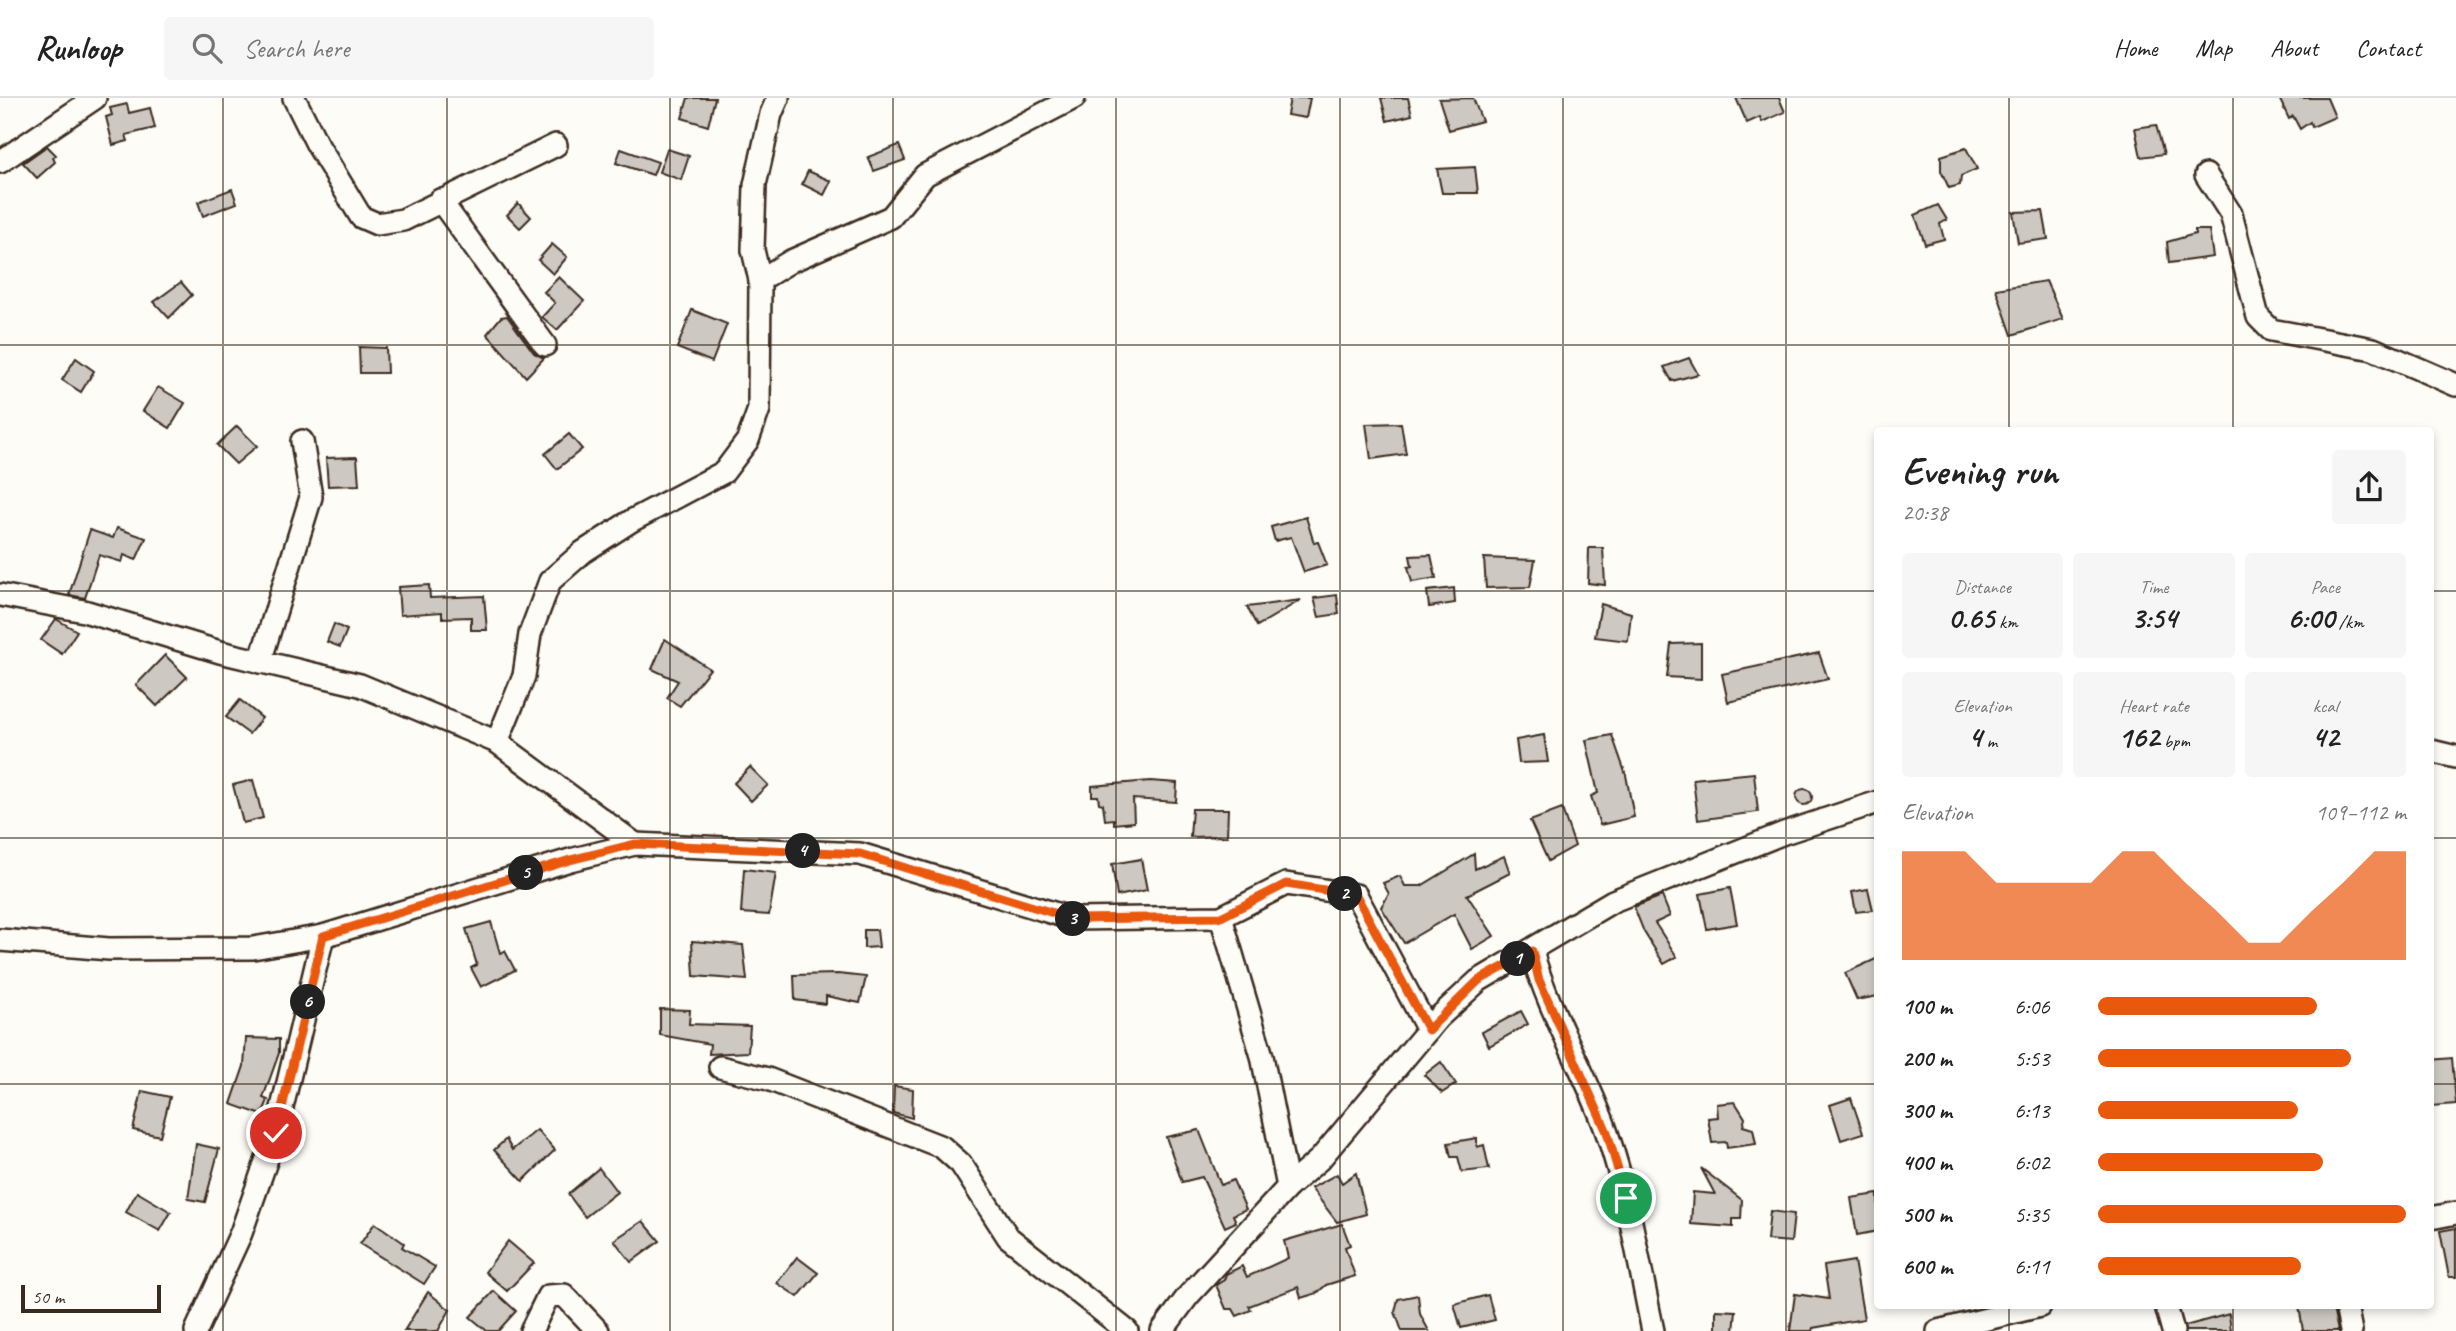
<!DOCTYPE html>
<html lang="en">
<head>
<meta charset="utf-8">
<style>
	body { margin:0; font-family:Caveat,sans-serif; background:#f6f6f6; color:#222; height:100vh; display:flex; flex-direction:column; font-size:26px; white-space:nowrap }
	* { box-sizing:border-box; margin:0 }
	p { font-size:23px; color:#767676 }
	.icon { flex:none; width:38px; height:38px; fill:none; stroke:currentColor; stroke-width:2; stroke-linecap:round; stroke-linejoin:round }
	.map { position:relative; flex:1; overflow:hidden }
	.panel { position:absolute; left:1874px; top:329px; width:560px; height:882px; display:flex; flex-direction:column; background:#fff; border-radius:7px; box-shadow:0 4px 10px #0003 }
	.panel>* { flex:none }
	.scale { position:absolute; left:21px; bottom:18px; width:140px; box-sizing:border-box; padding-left:7px; border:4px solid #3b2a1e; border-top:0; font-size:19px; line-height:24px; white-space:nowrap; color:#3b2a1e; -webkit-text-stroke:5px #fdfcf7; paint-order:stroke }
	.pin { position:absolute; display:grid; place-items:center; width:60px; height:60px; color:#fff; margin:-30px; border:4px solid #fff; border-radius:50%; box-shadow:0 2px 7px #0007 }
	.km { position:absolute; width:35px; height:35px; margin:-18px; border-radius:50%; background:#222; color:#fff; font-size:19px; line-height:35px; text-align:center }
	.round { display:grid; place-items:center; flex:none; width:74px; height:74px; border-radius:7px; background:#f6f6f6 }
	.head { display:flex; align-items:center; justify-content:space-between; height:119px; padding:0 28px }
	h1 { font-size:38px; font-weight:700; line-height:52px }
	.stats { display:grid; grid-template-columns:repeat(3,1fr); gap:10px; height:119px; padding:7px 28px }
	.stats div { display:grid; align-content:center; border-radius:7px; background:#f6f6f6; text-align:center }
	.stats b { font-size:30px; font-weight:700 }
	.stats small { font-size:19px; font-weight:400 }
	.stats p { font-size:19px }
	.chart { height:196px; padding:14px 28px }
	.chart p { display:flex; justify-content:space-between }
	.chart svg { width:100%; height:126px; margin-top:7px; fill:#ea580c; opacity:.7 }
	ul { padding:0 28px; list-style:none; font-size:23px }
	li { display:grid; grid-template-columns:112px 84px 1fr; align-items:center; height:52px }
	li i { height:18px; border-radius:9px; background:#ea580c }
	header { display:flex; align-items:center; gap:42px; box-sizing:border-box; height:98px; padding:0 35px; background:#fff; border-bottom:2px solid #e0e0e0 }
	header strong { font-size:33px }
	nav { display:flex; gap:38px; margin-inline-start:auto; font-size:24px }
	.search { width:490px; height:63px; background:#f6f6f6; display:flex; align-items:center; gap:18px; box-sizing:border-box; padding:0 24px; border-radius:7px; color:#767676; font-size:26px }
	.map>svg:first-child { display:block }
	.building { fill:#cdc8c2; stroke:#3b2a1e; stroke-width:2 }
	.lines { fill:none; stroke-linecap:round; stroke-linejoin:round }
	.minor-casing { stroke:#3b2a1e; stroke-width:26 }
	.minor { stroke:#fdfcf7; stroke-width:21 }
	.route-casing { stroke:#fff; stroke-width:14 }
	.route { stroke:#ea580c; stroke-width:9 }
	.grid { fill:none; stroke:#3b2a1e; stroke-width:2; stroke-opacity:0.55 }
</style>
</head>
<body>
<header>
<strong>Runloop</strong>
<div class="search"><svg class="icon" aria-label="search" viewBox="0 0 24 24"><circle cx="10" cy="10" r="6"/><path d="M15 15l6 6"/></svg>Search here</div>
<nav><a>Home</a><a>Map</a><a>About</a><a>Contact</a></nav>
</header>
<div class="map">
<svg width="2456" height="1233" viewBox="0 0 2456 1233">
	<rect width="100%" height="100%" fill="#fdfcf7"/>
	<filter id="ink" filterUnits="userSpaceOnUse"><feTurbulence type="fractalNoise" baseFrequency=".0143" numOctaves="2"/><feDisplacementMap in="SourceGraphic" scale="14" xChannelSelector="R" yChannelSelector="G"/><feConvolveMatrix kernelMatrix="1 2 1 2 8 2 1 2 1" color-interpolation-filters="sRGB"/></filter>
	<g filter="url(#ink)">
		<g class="building">
			<path d="M688 0H715L708 28 682 20Z"/>
			<path d="M1290 0H1310L1306 20 1287 17Z"/>
			<path d="M1381 0H1408L1412 17 1387 23Z"/>
			<path d="M1473 0 1482 23 1449 32 1439 1Z"/>
			<path d="M1736 0H1779L1785 14 1762 24 1760 19 1747 25Z"/>
			<path d="M2279 0H2327L2335 19 2312 29 2310 24 2300 31 2293 18 2289 21Z"/>
			<path d="M127 6 129 15 150 10 155 30 126 37 128 43 113 47 106 19 112 17 110 10Z"/>
			<path d="M2156 27 2164 56 2141 59 2135 30Z"/>
			<path d="M899 47 905 62 874 73 868 59Z"/>
			<path d="M47 48 56 57 53 60 55 64 37 80 23 65Z"/>
			<path d="M1966 50 1977 71 1961 78 1960 87 1949 90 1941 73V58Z"/>
			<path d="M621 51 658 64 653 77 616 65Z"/>
			<path d="M667 51 689 58 681 82 659 74Z"/>
			<path d="M1475 69 1478 95H1442L1437 71Z"/>
			<path d="M808 73 831 83 824 97 802 86Z"/>
			<path d="M232 91 237 105 203 118 198 104Z"/>
			<path d="M518 105 531 119 520 130 507 117Z"/>
			<path d="M1938 107 1947 122 1940 126 1944 141 1925 146 1915 117Z"/>
			<path d="M2043 113 2048 141 2018 145 2013 114Z"/>
			<path d="M2195 132H2209L2213 159 2169 165 2167 144 2195 136Z"/>
			<path d="M552 146 567 159 553 176 538 162Z"/>
			<path d="M559 179 584 203 557 232 542 219 555 205 544 194Z"/>
			<path d="M2046 183 2063 221 2012 237 1996 191Z"/>
			<path d="M181 184 192 197 169 220 154 204Z"/>
			<path d="M692 212 727 226 712 264 677 250Z"/>
			<path d="M507 218 534 255 544 260 526 279 487 236 501 219Z"/>
			<path d="M359 249 386 250 387 275H360Z"/>
			<path d="M76 260 94 273 81 294 62 282Z"/>
			<path d="M1689 260 1698 276 1672 283 1664 269Z"/>
			<path d="M158 289 185 305 170 330 143 313Z"/>
			<path d="M1401 325 1406 356 1371 361 1366 326Z"/>
			<path d="M237 328 257 348 236 366 217 347Z"/>
			<path d="M569 336 582 351 557 371 545 356Z"/>
			<path d="M357 359 359 387 328 388 326 360Z"/>
			<path d="M1306 419 1314 445 1318 444 1327 467 1304 474 1291 439 1275 443 1271 429Z"/>
			<path d="M117 430 146 440 136 462 124 457 122 464 99 457 85 500 69 497 90 432 113 440Z"/>
			<path d="M1589 450H1603L1605 487 1588 485Z"/>
			<path d="M1431 457 1436 480 1412 484 1408 469 1412 468 1410 458Z"/>
			<path d="M1484 460 1535 462 1530 489 1486 490Z"/>
			<path d="M429 487 430 500 484 498 487 532H471V519L442 520V514L400 517 398 489Z"/>
			<path d="M1454 490 1455 505 1429 509 1427 493Z"/>
			<path d="M1337 497 1339 516 1319 519 1314 500Z"/>
			<path d="M1301 502 1257 528 1247 509Z"/>
			<path d="M1601 506 1631 515 1628 543 1595 539Z"/>
			<path d="M56 521 77 533 62 556 41 542Z"/>
			<path d="M334 526 347 532 340 549 327 544Z"/>
			<path d="M665 541 710 571 680 608 667 600 678 583 652 571Z"/>
			<path d="M1701 545V581L1667 579 1671 546Z"/>
			<path d="M1819 555 1828 581 1728 604 1722 576Z"/>
			<path d="M165 557 187 579 157 608 136 587Z"/>
			<path d="M240 602 262 620 249 636 226 619Z"/>
			<path d="M1544 637 1548 664 1519 665 1516 642Z"/>
			<path d="M1612 637 1626 677 1634 719 1600 727 1591 698 1598 695 1586 642Z"/>
			<path d="M750 669 768 687 751 703 734 685Z"/>
			<path d="M1754 675 1758 714 1698 722 1693 681Z"/>
			<path d="M253 682 263 720 243 725 233 687Z"/>
			<path d="M1150 683 1177 685 1176 704 1133 701 1134 724 1114 726V721L1105 722 1103 706 1099 705 1098 698H1092V688Z"/>
			<circle cx="1804" cy="699" r="8"/>
			<path d="M1192 711H1228L1227 738 1190 739Z"/>
			<path d="M1562 711 1575 748 1548 763 1530 723Z"/>
			<path d="M1474 756 1475 771 1504 758 1510 775 1467 797 1494 838 1472 851 1454 816 1404 845 1381 809 1389 796 1383 785 1400 778 1405 788H1421Z"/>
			<path d="M1141 761 1147 792 1117 798 1112 766Z"/>
			<path d="M744 771 776 775 769 817 741 815Z"/>
			<path d="M1730 790 1737 826 1707 831 1700 796Z"/>
			<path d="M1868 791 1873 812 1856 814 1852 794Z"/>
			<path d="M1662 798 1670 818 1655 825 1677 859 1664 866 1644 834 1634 809Z"/>
			<path d="M491 824 500 855 505 853 515 872 481 889 471 870 477 867 466 831Z"/>
			<path d="M864 832H877L879 849 864 850Z"/>
			<path d="M692 843 743 847 747 882 694 878Z"/>
			<path d="M1878 860V898L1857 902 1845 875Z"/>
			<path d="M838 876 866 879 860 905 826 898V906L795 902 794 877Z"/>
			<path d="M660 911 690 912 689 926 750 928 748 954 709 956 710 946 660 937Z"/>
			<path d="M1521 913 1528 926 1489 948 1482 934Z"/>
			<path d="M246 940 279 941V955L263 1000 268 1002 262 1017 231 1006 244 968Z"/>
			<path d="M2452 960 2456 1006 2431 1008V962Z"/>
			<path d="M1441 964 1456 986 1442 995 1424 977Z"/>
			<path d="M894 988 913 991 912 1020 893 1015Z"/>
			<path d="M142 993 170 999 160 1038 133 1032Z"/>
			<path d="M1851 1000 1863 1035 1841 1042 1830 1007Z"/>
			<path d="M1735 1004 1745 1020 1743 1028 1753 1031 1756 1046 1727 1050 1726 1044 1712 1045 1708 1020 1718 1019 1717 1006Z"/>
			<path d="M537 1032 555 1052 523 1083 494 1052 506 1041 512 1052Z"/>
			<path d="M1199 1032 1221 1087 1233 1082 1246 1111 1233 1117 1236 1124 1225 1129 1202 1079 1182 1084 1166 1039Z"/>
			<path d="M1477 1040V1049L1484 1047 1489 1071 1462 1074 1458 1059H1451L1448 1045Z"/>
			<path d="M196 1046 219 1051 205 1104 188 1101Z"/>
			<path d="M599 1070 617 1094 585 1119 568 1096Z"/>
			<path d="M1701 1070 1742 1102 1741 1121H1733V1129L1691 1126 1693 1094 1715 1096Z"/>
			<path d="M1356 1075 1366 1116 1337 1124 1311 1090 1337 1076 1342 1085Z"/>
			<path d="M137 1094 171 1114 160 1133 126 1114Z"/>
			<path d="M1878 1096V1133L1857 1137 1851 1100Z"/>
			<path d="M1770 1113 1794 1116 1791 1144 1767 1142Z"/>
			<path d="M643 1123 660 1143 631 1164 614 1142Z"/>
			<path d="M375 1125 404 1145 402 1149 435 1169 424 1186 360 1146Z"/>
			<path d="M1342 1126 1350 1147 1345 1149 1355 1178 1326 1187 1317 1195 1301 1200 1298 1189 1249 1208 1251 1212 1237 1218 1233 1211H1226L1216 1187 1224 1182 1226 1176 1242 1168 1247 1179 1288 1160 1284 1143Z"/>
			<path d="M2456 1130V1179H2449L2440 1133Z"/>
			<path d="M508 1143 534 1165 507 1193 485 1174Z"/>
			<path d="M797 1159 818 1175 798 1199 777 1185Z"/>
			<path d="M1854 1163 1864 1221 1813 1230 1812 1233H1790L1795 1196 1829 1201 1824 1168Z"/>
			<path d="M494 1193 516 1213 498 1233H487L470 1219Z"/>
			<path d="M428 1194 450 1212 438 1233H404Z"/>
			<path d="M1418 1197 1420 1216 1429 1233H1402L1395 1214 1398 1201Z"/>
			<path d="M1488 1197 1495 1222 1461 1230 1454 1206Z"/>
			<path d="M2299 1208H2328V1211H2333L2338 1233H2303Z"/>
			<path d="M1716 1212 1736 1213 1734 1233H1716Z"/>
			<path d="M2229 1216 2231 1233H2186L2185 1228Z"/>
		</g>
		<g class="lines">
			<defs>
				<g id="minor">
					<path d="M294 0 317 46 361 119 377 126 403 122 556 47"/>
					<path d="M0 64 95 0"/>
					<path d="M2206 77 2231 116 2258 219 2271 232 2373 251 2456 287"/>
					<path d="M440 102 545 247"/>
					<path d="M760 182 791 163 891 119 925 77 1074 0"/>
					<path d="M0 497 84 513 220 554 360 587 497 644 635 746"/>
					<path d="M260 564 311 399 302 343"/>
					<path d="M497 644 524 578 530 536 550 483 583 454 631 423 724 374 748 342 759 311 760 182 753 152 755 87 771 16 778 0"/>
					<path d="M2431 653 2456 659"/>
					<path d="M1221 819 1262 958 1288 1089"/>
					<path d="M0 842 109 851 253 850 323 838 570 762 635 746 860 756 1073 821 1221 819 1286 786 1356 797 1428 932"/>
					<path d="M1532 853C1549 917 1586 973 1607 1035 1629 1099 1639 1167 1653 1233"/>
					<path d="M720 969 768 981 942 1049 961 1066 1008 1139 1127 1233"/>
					<path d="M2431 1120 2456 1115"/>
					<path d="M2166 1208 2173 1233"/>
					<path d="M2346 1208 2351 1233"/>
					<path d="M196 1233 241 1135 276 1035 323 838"/>
					<path d="M531 1233 548 1198 564 1197 598 1233"/>
					<path d="M1162 1233 1188 1198 1288 1089 1320 1061 1438 920 1478 883 1613 803 1784 735 1878 704"/>
					<path d="M1938 1233 2040 1208"/>
				</g>
			</defs>
			<use href="#minor" class="minor-casing"/>
			<use href="#minor" class="minor"/>
		</g>
	</g>
	<g class="lines" filter="url(#ink)">
		<defs>
			<path id="route" d="M276 1035 323 838 570 762 635 746 860 756 1073 821 1221 819 1286 786 1356 797 1428 932 1478 883 1532 853 1539 882 1607 1034 1626 1100"/>
		</defs>
		<use href="#route" class="route-casing"/>
		<use href="#route" class="route"/>
	</g>
	<path class="grid" d="M223 0V1233M447 0V1233M670 0V1233M893 0V1233M1116 0V1233M1340 0V1233M1563 0V1233M1786 0V1233M2009 0V332M2233 0V332M0 247H2456M0 493H1878M2431 493H2456M0 740H1878M2431 740H2456M0 986H1878M2431 986H2456M2009 1208V1233M2233 1208V1233"/>
</svg>
<div class="scale">50 m</div>
<div class="pin" style="left:1626px;top:1100px;background:#1e9e55"><svg class="icon" aria-label="arrive" viewBox="0 0 24 24"><path d="M6 21V4h12l-3 4 3 4H6"/></svg></div>
<div class="pin" style="left:276px;top:1035px;background:#d93025"><svg class="icon" aria-label="check" viewBox="0 0 24 24"><path d="M5 12l5 5 9-10"/></svg></div>
<b class="km" style="left:1518px;top:861px">1</b>
<b class="km" style="left:1345px;top:796px">2</b>
<b class="km" style="left:1073px;top:821px">3</b>
<b class="km" style="left:803px;top:753px">4</b>
<b class="km" style="left:526px;top:775px">5</b>
<b class="km" style="left:308px;top:904px">6</b>
<section class="panel">
<div class="head"><div><h1>Evening run</h1><p>20:38</p></div><a class="round"><svg class="icon" aria-label="share" viewBox="0 0 24 24"><path d="M12 15V3M7 8l5-5 5 5M5 13v7h14v-7"/></svg></a></div>
<div class="stats">
<div><p>Distance</p><b>0.65<small> km</small></b></div>
<div><p>Time</p><b>3:54</b></div>
<div><p>Pace</p><b>6:00<small> /km</small></b></div>
</div>
<div class="stats">
<div><p>Elevation</p><b>4<small> m</small></b></div>
<div><p>Heart rate</p><b>162<small> bpm</small></b></div>
<div><p>kcal</p><b>42</b></div>
</div>
<div class="chart"><p><span>Elevation</span>109–112 m</p>
<svg viewBox="0 0 160 44" preserveAspectRatio="none"><path d="M0 44V6L10 6L20 6L30 17L40 17L50 17L60 17L70 6L80 6L90 17L100 27L110 38L120 38L130 27L140 17L150 6L160 6V44z"/></svg>
</div>
<ul>
<li><b>100 m</b>6:06<i style="width:71%"></i></li>
<li><b>200 m</b>5:53<i style="width:82%"></i></li>
<li><b>300 m</b>6:13<i style="width:65%"></i></li>
<li><b>400 m</b>6:02<i style="width:73%"></i></li>
<li><b>500 m</b>5:35<i style="width:100%"></i></li>
<li><b>600 m</b>6:11<i style="width:66%"></i></li>
</ul>
</section>
</div>
</body>
</html>
